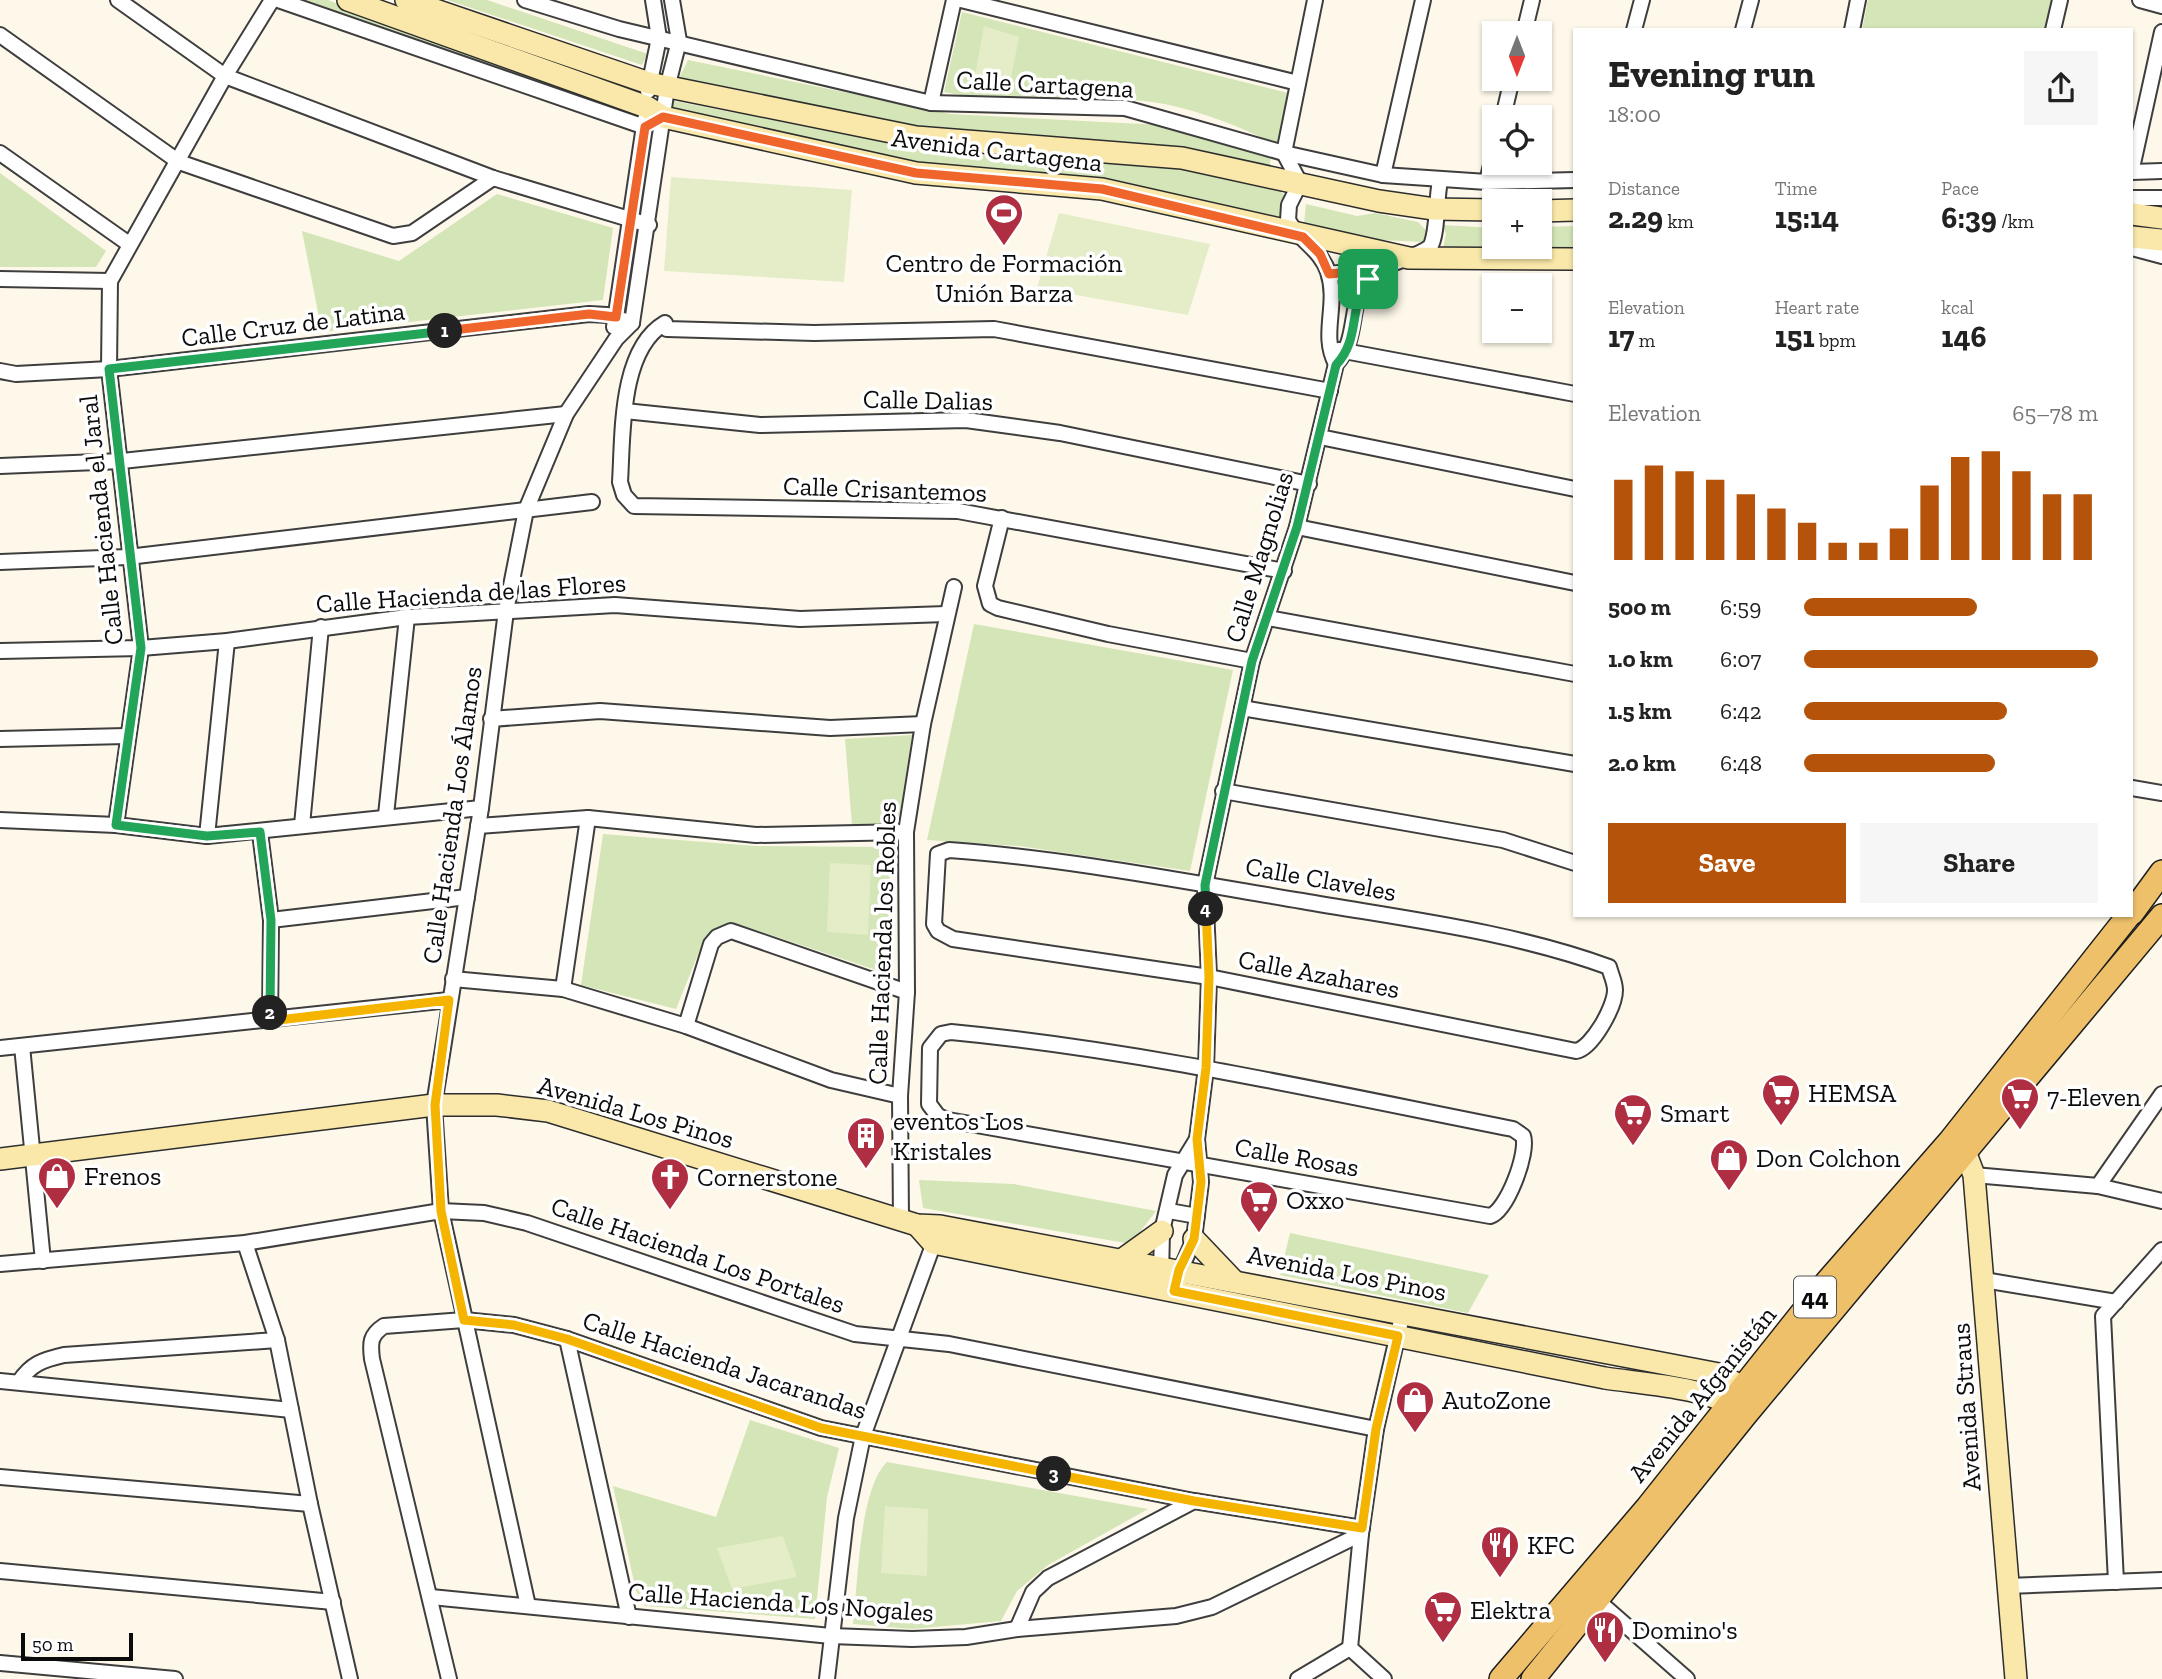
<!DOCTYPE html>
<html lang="en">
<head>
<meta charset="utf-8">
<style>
	body { margin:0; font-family:"Zilla Slab",serif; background:#f6f6f6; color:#222; height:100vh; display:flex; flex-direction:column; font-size:26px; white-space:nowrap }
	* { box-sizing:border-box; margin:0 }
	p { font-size:23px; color:#767676 }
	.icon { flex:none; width:38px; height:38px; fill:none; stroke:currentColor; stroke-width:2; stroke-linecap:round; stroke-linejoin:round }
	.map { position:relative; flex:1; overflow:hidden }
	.details { position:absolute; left:1573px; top:28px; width:560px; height:889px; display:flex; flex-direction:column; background:#fff; border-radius:0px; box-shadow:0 2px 5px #0004 }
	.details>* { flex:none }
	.needle { width:46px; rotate:180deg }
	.fabs { position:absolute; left:1482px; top:21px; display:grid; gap:14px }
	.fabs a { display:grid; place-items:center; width:70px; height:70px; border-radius:0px; background:#fff; box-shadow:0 2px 5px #0004; font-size:35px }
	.scale { position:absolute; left:21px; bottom:18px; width:112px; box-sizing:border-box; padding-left:7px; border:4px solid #0b0b0b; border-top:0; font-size:19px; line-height:24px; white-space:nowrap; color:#0b0b0b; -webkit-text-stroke:5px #fff; paint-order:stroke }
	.pin { position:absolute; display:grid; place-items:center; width:60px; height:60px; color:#fff; margin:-30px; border-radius:14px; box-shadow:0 4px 10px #0006 }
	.km { position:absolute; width:35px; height:35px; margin:-18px; border-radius:50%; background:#222; color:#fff; font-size:19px; line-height:35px; text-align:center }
	.round { display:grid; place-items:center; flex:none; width:74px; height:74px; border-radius:0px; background:#f6f6f6 }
	.overview { display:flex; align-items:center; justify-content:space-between; height:119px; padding:0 35px }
	h1 { font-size:38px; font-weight:700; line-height:52px }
	.stats { display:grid; grid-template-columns:repeat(3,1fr); gap:10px; height:119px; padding:7px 35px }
	.stats div { display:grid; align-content:center }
	.stats b { font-size:30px; font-weight:700 }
	.stats small { font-size:19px; font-weight:400 }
	.stats p { font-size:19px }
	.chart { height:196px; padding:14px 35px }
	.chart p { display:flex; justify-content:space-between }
	.chart svg { width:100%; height:126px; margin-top:7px; stroke:#b45309; stroke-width:6 }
	.cta { display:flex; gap:14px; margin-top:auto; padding:14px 35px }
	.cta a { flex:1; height:80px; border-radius:0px; background:#b45309; color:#fff; font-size:28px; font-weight:700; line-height:80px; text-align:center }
	.cta a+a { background:#f6f6f6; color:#222 }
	ul { padding:0 35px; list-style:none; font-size:23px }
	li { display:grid; grid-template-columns:112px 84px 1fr; align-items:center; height:52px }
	li i { height:18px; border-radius:9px; background:#b45309 }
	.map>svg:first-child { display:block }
	.green { fill:#d4e5b7 }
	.pitch { fill:#e4edc8 }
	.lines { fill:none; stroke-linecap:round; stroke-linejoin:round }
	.street-casing { stroke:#3e3e3e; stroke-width:18 }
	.secondary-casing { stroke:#2d2d2d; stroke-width:24 }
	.primary-casing { stroke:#1c1c1c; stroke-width:26 }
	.street { stroke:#fff; stroke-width:14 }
	.secondary { stroke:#f9e8aa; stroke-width:21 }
	.primary { stroke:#eec06a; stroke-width:23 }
	.split-1-casing { stroke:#fff; stroke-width:14 }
	.split-2-casing { stroke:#fff; stroke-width:14 }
	.split-3-casing { stroke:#fff; stroke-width:14 }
	.split-4-casing { stroke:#fff; stroke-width:14 }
	.split-5-casing { stroke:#fff; stroke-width:14 }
	.split-1 { stroke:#f0652b; stroke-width:9 }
	.split-2 { stroke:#22a559; stroke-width:9 }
	.split-3 { stroke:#f5b400; stroke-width:9 }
	.split-4 { stroke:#f5b400; stroke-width:9 }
	.split-5 { stroke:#22a559; stroke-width:9 }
	.labels { text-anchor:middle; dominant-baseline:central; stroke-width:7; stroke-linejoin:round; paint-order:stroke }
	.shield { fill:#fff; stroke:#545454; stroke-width:2 }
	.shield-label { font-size:24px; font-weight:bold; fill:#0b0b0b }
	.street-label { font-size:26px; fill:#0b0b0b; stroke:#fff }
	.poi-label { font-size:26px; fill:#0b0b0b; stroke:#fff; text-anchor:start }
</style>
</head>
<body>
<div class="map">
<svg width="2162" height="1679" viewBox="0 0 2162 1679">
	<rect width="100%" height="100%" fill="#fef8ea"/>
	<g class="green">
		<path d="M296 0H328L418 36 641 113 639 121Z"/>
		<path d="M447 0H487L648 54 642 65Z"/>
		<path d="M1868 0H2055L2048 30H1862Z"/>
		<path d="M962 12 1288 93 1277 145C1232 122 1160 94 1109 101L964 96 944 92Z"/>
		<path d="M688 60 951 114 1161 125 1233 140 1271 158 1268 173 919 131 677 82Z"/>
		<path d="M674 101 730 112 1174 165 1278 189 1287 198 1279 218 916 165 670 109Z"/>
		<path d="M0 173 106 251 96 267H0Z"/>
		<path d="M497 194 613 228 603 300 322 332 302 231 399 261Z"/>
		<path d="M1306 204 1357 216 1375 213 1418 222 1427 231 1423 242 1379 240 1304 223Z"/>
		<path d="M1443 225 1494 228V247H1540V227L1575 226V248H1443L1446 234Z"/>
		<path d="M974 624 1233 670 1190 871 1019 846 927 840Z"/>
		<path d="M912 735 898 825H852L845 739Z"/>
		<path d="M603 834 755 846 890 847 891 975 735 923 719 927 705 937 676 1009 581 985Z"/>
		<path d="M919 1180 1014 1184 1156 1211 1131 1244 923 1208Z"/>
		<path d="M1290 1233 1489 1275 1468 1313 1280 1275Z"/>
		<path d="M750 1420 839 1448 827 1497 815 1619 645 1606 636 1591 613 1486 716 1517Z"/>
		<path d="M887 1462 1148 1509 1048 1565 1017 1591 1001 1621 912 1629 853 1624C858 1584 859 1489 887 1462Z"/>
	</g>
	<g class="pitch">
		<path d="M984 26 1019 37 1008 93 973 86Z"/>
		<path d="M671 177 852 190 844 282 664 271Z"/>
		<path d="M1059 213 1210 244 1188 315 1037 288Z"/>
		<path d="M830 863 871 865 868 935 827 932Z"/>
		<path d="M885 1506 928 1509 927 1576 881 1573Z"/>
		<path d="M783 1536 797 1577 732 1589 717 1548Z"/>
	</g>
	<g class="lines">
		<defs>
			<g id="street">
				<path d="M118 0 225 76 493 178 649 225"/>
				<path d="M278 0 645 127"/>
				<path d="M525 0 619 29 931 103 1125 108 1284 153 1383 175 1487 182 1575 180"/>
				<path d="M961 0 1298 83"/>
				<path d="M1315 0 1284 153 1300 183 1289 205 1288 220C1298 240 1321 249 1328 272 1339 305 1320 334 1336 364"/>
				<path d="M2140 0 2162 6"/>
				<path d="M1634 30 1642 0"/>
				<path d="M1743 30 1751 0"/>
				<path d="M1852 30 1858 0"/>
				<path d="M2053 30 2060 0"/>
				<path d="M1524 33 1532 0"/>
				<path d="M0 35 179 162 393 236 412 233 493 178"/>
				<path d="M648 91 659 38 653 0"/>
				<path d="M931 103 954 0"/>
				<path d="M1503 117 1512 79"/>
				<path d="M0 153 129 244"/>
				<path d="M2132 168 2162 32"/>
				<path d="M2132 172 2162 171"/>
				<path d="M1383 175 1423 0"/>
				<path d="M1487 182 1494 152"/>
				<path d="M2132 198H2162"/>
				<path d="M2132 248 2162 256"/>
				<path d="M1329 274 1350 272 1369 279"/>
				<path d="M0 279 110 281"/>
				<path d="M614 327 645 119"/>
				<path d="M1339 350 1575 394"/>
				<path d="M0 371 16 374 109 369 589 314 607 315 632 323"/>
				<path d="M625 411 760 425 966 420 1060 433 1309 484"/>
				<path d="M1320 437 1575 489"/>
				<path d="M0 466 122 461 566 414"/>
				<path d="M1002 518 985 586 990 604 998 608 1108 634 1252 661"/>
				<path d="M1297 527 1575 583"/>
				<path d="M0 562 128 557 592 502"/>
				<path d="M1284 571 958 511 634 506 624 495 620 482C623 436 619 350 665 323L667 329 814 333 994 329 1330 391"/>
				<path d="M1268 618 1575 674"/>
				<path d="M0 651 141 648 227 641 407 617 615 605 800 619 946 614"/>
				<path d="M1242 708 1575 764"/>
				<path d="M491 719 600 711 830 728 923 724"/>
				<path d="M0 739 126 736"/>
				<path d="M2132 788 2162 793"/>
				<path d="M1223 791 1503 840 1575 863"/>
				<path d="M386 815 407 617"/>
				<path d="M0 820 116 825 207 836 481 808"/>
				<path d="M116 825 141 648 109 369 110 281 225 76 272 0"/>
				<path d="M302 825 321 627"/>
				<path d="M478 826 588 818 756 835 906 832"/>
				<path d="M260 833 271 920 270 1021"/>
				<path d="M207 836 227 641"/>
				<path d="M949 850C1064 858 1188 882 1302 901 1405 919 1510 931 1609 967 1611 975 1615 982 1615 990 1615 1007 1592 1048 1576 1051L1209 977 953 939 938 931 934 924 938 854Z"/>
				<path d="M271 920 467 897"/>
				<path d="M453 979 563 989 686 1026 831 1080 900 1096"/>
				<path d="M563 989 588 818"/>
				<path d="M686 1026 711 944 717 937 731 931 907 992"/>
				<path d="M951 1032C1140 1050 1326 1092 1513 1129L1523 1136C1529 1152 1507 1211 1490 1216L948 1120 938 1116 929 1104 930 1048 941 1034Z"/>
				<path d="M22 1046 43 1261"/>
				<path d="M0 1048 449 1000"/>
				<path d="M1974 1175 2098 1186 2162 1201"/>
				<path d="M2098 1186 2162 1094"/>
				<path d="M1169 1211 1197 1216"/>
				<path d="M901 1221 900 1096 907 992 906 832 923 724 954 587"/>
				<path d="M245 1243 277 1340 310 1504 350 1679"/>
				<path d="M0 1264 245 1243 441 1211 484 1213 527 1223 855 1334 949 1344 1376 1429"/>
				<path d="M1161 1276 1162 1231 1175 1175 1197 1139"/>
				<path d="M1177 1278 1194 1239 1201 1182 1197 1139 1206 1068 1209 977 1205 885 1252 661 1297 527 1336 364C1360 338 1347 304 1368 280 1384 261 1411 261 1430 247 1438 234 1436 199 1440 181"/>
				<path d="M1984 1280 2116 1302"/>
				<path d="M567 1339 629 1617"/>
				<path d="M0 1381 291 1410"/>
				<path d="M19 1382C31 1364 42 1360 64 1355L277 1340"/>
				<path d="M0 1477 310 1504"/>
				<path d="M0 1571 333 1602"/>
				<path d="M2116 1582 2103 1316 2162 1250"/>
				<path d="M2007 1586 2162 1580"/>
				<path d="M431 1597 831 1636 912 1639 966 1637 1017 1629 1176 1616 1212 1607 1361 1534"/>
				<path d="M1597 1600 1687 1679"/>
				<path d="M528 1606 441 1211 434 1105 481 808 506 611 526 510 566 414 616 339 632 323 667 88 679 41 672 0"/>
				<path d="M1017 1629 1033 1592 1048 1578 1194 1501"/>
				<path d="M0 1663 175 1679"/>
				<path d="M449 1679 372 1359C370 1343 370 1335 384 1326L464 1320 514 1325 567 1339 821 1428 1194 1501 1362 1528"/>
				<path d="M827 1679 846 1518 863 1436 936 1237"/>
				<path d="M1298 1679 1350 1648"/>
				<path d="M1384 1679 1350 1648 1361 1534 1376 1429 1403 1312"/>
			</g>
			<g id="secondary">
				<path d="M348 0 647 107 663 117 916 173 1102 189 1409 258 1575 259"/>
				<path d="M406 0 649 83 916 137 1182 158 1379 201 1434 209 1494 210"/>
				<path d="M1540 211 1575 210"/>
				<path d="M2132 214 2162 218"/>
				<path d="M2132 237 2162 240"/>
				<path d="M1952 1141 1966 1154 1974 1175 2016 1679"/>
				<path d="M0 1159 434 1105H497L548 1111 917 1225 940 1226 1719 1374 1758 1396"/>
				<path d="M917 1225 933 1243 1605 1378C1645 1384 1709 1387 1742 1411"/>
				<path d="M1194 1239 1232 1279"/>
				<path d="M1123 1259 1162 1231"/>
			</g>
			<g id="primary">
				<path d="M2132 913 2162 872"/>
				<path d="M1501 1679 1647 1508 1826 1283 1951 1140 2129 915"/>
				<path d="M1533 1679 1746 1414 2162 916"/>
			</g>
		</defs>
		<use href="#street" class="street-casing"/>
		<use href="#secondary" class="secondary-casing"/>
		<use href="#primary" class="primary-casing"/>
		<use href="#street" class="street"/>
		<use href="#secondary" class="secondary"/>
		<use href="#primary" class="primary"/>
	</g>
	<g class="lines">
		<defs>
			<path id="split-1" d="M445 331 589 314 616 317 645 127 663 117 916 173 1102 189 1303 237 1320 254 1329 274 1350 272 1368 279"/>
			<path id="split-2" d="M270 1013 271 920 260 832 207 836 116 825 141 648 109 369 445 331"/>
			<path id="split-3" d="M270 1013V1021L449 1000 435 1105 441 1211 464 1320 514 1325 567 1339 821 1428 1054 1474"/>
			<path id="split-4" d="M1054 1474 1194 1501 1362 1528 1376 1429 1398 1336 1174 1291 1179 1270 1194 1239 1201 1182 1197 1139 1206 1068 1209 977 1206 909"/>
			<path id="split-5" d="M1206 909 1205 885 1252 661 1297 527 1336 365C1361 338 1348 308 1368 279"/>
		</defs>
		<use href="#split-1" class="split-1-casing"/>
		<use href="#split-2" class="split-2-casing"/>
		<use href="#split-3" class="split-3-casing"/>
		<use href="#split-4" class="split-4-casing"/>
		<use href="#split-5" class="split-5-casing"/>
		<use href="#split-1" class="split-1"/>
		<use href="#split-2" class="split-2"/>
		<use href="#split-3" class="split-3"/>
		<use href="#split-4" class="split-4"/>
		<use href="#split-5" class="split-5"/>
	</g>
	<defs>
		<symbol id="stadium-pin" viewBox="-11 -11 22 30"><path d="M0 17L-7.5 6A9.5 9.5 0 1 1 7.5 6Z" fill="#b02e42" stroke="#fff"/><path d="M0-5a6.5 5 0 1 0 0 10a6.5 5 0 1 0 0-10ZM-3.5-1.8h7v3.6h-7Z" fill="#fff"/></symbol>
		<symbol id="supermarket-pin" viewBox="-11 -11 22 30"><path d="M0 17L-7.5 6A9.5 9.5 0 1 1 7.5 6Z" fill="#b02e42" stroke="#fff"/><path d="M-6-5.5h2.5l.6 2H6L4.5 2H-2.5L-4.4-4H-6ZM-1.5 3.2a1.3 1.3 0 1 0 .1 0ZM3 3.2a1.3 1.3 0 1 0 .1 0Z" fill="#fff"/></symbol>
		<symbol id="building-pin" viewBox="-11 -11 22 30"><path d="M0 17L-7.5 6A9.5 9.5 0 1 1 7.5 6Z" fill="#b02e42" stroke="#fff"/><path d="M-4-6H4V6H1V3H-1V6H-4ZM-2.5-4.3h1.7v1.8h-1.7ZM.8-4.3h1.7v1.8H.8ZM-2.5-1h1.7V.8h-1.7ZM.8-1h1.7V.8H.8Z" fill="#fff"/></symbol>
		<symbol id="shop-pin" viewBox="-11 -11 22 30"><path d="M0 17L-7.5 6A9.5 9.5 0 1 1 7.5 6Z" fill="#b02e42" stroke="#fff"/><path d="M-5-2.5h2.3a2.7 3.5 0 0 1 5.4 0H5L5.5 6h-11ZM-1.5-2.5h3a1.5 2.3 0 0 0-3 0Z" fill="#fff"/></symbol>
		<symbol id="church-pin" viewBox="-11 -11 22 30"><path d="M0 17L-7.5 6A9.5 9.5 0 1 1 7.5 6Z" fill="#b02e42" stroke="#fff"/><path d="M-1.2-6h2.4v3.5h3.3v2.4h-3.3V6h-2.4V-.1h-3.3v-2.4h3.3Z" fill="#fff"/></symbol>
		<symbol id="restaurant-pin" viewBox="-11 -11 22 30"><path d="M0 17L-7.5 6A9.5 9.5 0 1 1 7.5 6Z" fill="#b02e42" stroke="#fff"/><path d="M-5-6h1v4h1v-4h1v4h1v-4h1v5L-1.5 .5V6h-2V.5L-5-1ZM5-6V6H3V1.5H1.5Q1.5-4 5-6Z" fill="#fff"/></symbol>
	</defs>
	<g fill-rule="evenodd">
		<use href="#stadium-pin" x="982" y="191" width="44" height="60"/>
		<use href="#supermarket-pin" x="1759" y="1071" width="44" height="60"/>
		<use href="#supermarket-pin" x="1998" y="1075" width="44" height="60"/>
		<use href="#supermarket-pin" x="1611" y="1091" width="44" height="60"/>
		<use href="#building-pin" x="844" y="1114" width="44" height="60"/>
		<use href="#shop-pin" x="1707" y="1136" width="44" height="60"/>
		<use href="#shop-pin" x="35" y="1154" width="44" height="60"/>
		<use href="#church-pin" x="648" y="1155" width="44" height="60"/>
		<use href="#supermarket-pin" x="1237" y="1178" width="44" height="60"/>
		<use href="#shop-pin" x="1393" y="1378" width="44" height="60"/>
		<use href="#restaurant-pin" x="1478" y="1523" width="44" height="60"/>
		<use href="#supermarket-pin" x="1421" y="1588" width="44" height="60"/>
		<use href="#restaurant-pin" x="1583" y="1608" width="44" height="60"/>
	</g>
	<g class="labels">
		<rect class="shield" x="1794" y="1276.5" width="42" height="41" rx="5"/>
		<g class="shield-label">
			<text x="1815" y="1297">44</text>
		</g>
		<g class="street-label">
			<text transform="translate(1045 84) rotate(3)">Calle Cartagena</text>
			<text transform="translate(997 150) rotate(7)">Avenida Cartagena</text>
			<text transform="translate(293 324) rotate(-7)">Calle Cruz de Latina</text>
			<text transform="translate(928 400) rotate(1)">Calle Dalias</text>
			<text transform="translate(885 489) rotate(2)">Calle Crisantemos</text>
			<text transform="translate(101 520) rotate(-96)">Calle Hacienda el Jaral</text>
			<text transform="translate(1259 557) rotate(-73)">Calle Magnolias</text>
			<text transform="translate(471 593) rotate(-4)">Calle Hacienda de las Flores</text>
			<text transform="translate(452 815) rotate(-82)">Calle Hacienda Los Álamos</text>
			<text transform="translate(1321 879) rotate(10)">Calle Claveles</text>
			<text transform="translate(882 943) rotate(-88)">Calle Hacienda los Robles</text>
			<text transform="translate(1319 974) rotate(11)">Calle Azahares</text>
			<text transform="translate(636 1112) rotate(16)">Avenida Los Pinos</text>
			<text transform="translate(1297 1157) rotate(10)">Calle Rosas</text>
			<text transform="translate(698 1255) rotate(19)">Calle Hacienda Los Portales</text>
			<text transform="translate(1347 1273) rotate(11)">Avenida Los Pinos</text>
			<text transform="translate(725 1365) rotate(18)">Calle Hacienda Jacarandas</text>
			<text transform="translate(1702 1394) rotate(-51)">Avenida Afganistán</text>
			<text transform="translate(1966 1407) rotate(-94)">Avenida Straus</text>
			<text transform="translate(781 1602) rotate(4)">Calle Hacienda Los Nogales</text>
		</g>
		<g class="poi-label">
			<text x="1004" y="263" text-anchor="middle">Centro de Formación<tspan x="1004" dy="30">Unión Barza</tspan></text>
			<text x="1808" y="1093">HEMSA</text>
			<text x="2047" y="1097">7-Eleven</text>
			<text x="1660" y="1113">Smart</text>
			<text x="893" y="1121">eventos Los<tspan x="893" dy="30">Kristales</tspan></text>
			<text x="1756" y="1158">Don Colchon</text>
			<text x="84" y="1176">Frenos</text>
			<text x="697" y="1177">Cornerstone</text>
			<text x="1286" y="1200">Oxxo</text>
			<text x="1442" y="1400">AutoZone</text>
			<text x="1527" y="1545">KFC</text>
			<text x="1470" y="1610">Elektra</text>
			<text x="1632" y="1630">Domino's</text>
		</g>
	</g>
</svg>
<div class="fabs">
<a><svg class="needle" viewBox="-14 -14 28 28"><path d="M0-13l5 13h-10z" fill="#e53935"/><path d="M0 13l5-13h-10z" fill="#767676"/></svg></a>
<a><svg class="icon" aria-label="locate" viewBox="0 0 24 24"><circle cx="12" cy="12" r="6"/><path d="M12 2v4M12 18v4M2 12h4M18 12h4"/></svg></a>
<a>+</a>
<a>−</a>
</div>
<div class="scale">50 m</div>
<div class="pin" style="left:1368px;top:279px;background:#1e9e55"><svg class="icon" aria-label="arrive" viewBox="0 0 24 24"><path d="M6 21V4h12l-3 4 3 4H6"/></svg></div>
<b class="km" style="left:445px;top:331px">1</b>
<b class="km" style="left:270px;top:1013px">2</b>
<b class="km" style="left:1054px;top:1474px">3</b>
<b class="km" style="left:1206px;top:909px">4</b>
<section class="details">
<div class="overview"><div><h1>Evening run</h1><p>18:00</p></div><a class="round"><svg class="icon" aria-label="share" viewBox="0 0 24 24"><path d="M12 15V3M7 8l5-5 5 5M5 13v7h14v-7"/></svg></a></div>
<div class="stats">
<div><p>Distance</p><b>2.29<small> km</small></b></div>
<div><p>Time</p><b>15:14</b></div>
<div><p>Pace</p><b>6:39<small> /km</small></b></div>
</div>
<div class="stats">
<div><p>Elevation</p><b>17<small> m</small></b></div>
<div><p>Heart rate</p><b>151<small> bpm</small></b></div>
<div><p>kcal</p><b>146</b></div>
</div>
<div class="chart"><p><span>Elevation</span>65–78 m</p>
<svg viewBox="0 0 160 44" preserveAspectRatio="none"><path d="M5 44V16M15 44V11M25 44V13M35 44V16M45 44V21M55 44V26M65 44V31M75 44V38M85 44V38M95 44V33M105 44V18M115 44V8M125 44V6M135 44V13M145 44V21M155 44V21"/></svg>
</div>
<ul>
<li><b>500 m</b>6:59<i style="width:59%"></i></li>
<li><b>1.0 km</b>6:07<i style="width:100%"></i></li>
<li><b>1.5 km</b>6:42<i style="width:69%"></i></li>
<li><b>2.0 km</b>6:48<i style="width:65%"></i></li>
</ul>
<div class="cta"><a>Save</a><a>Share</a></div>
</section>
</div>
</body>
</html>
